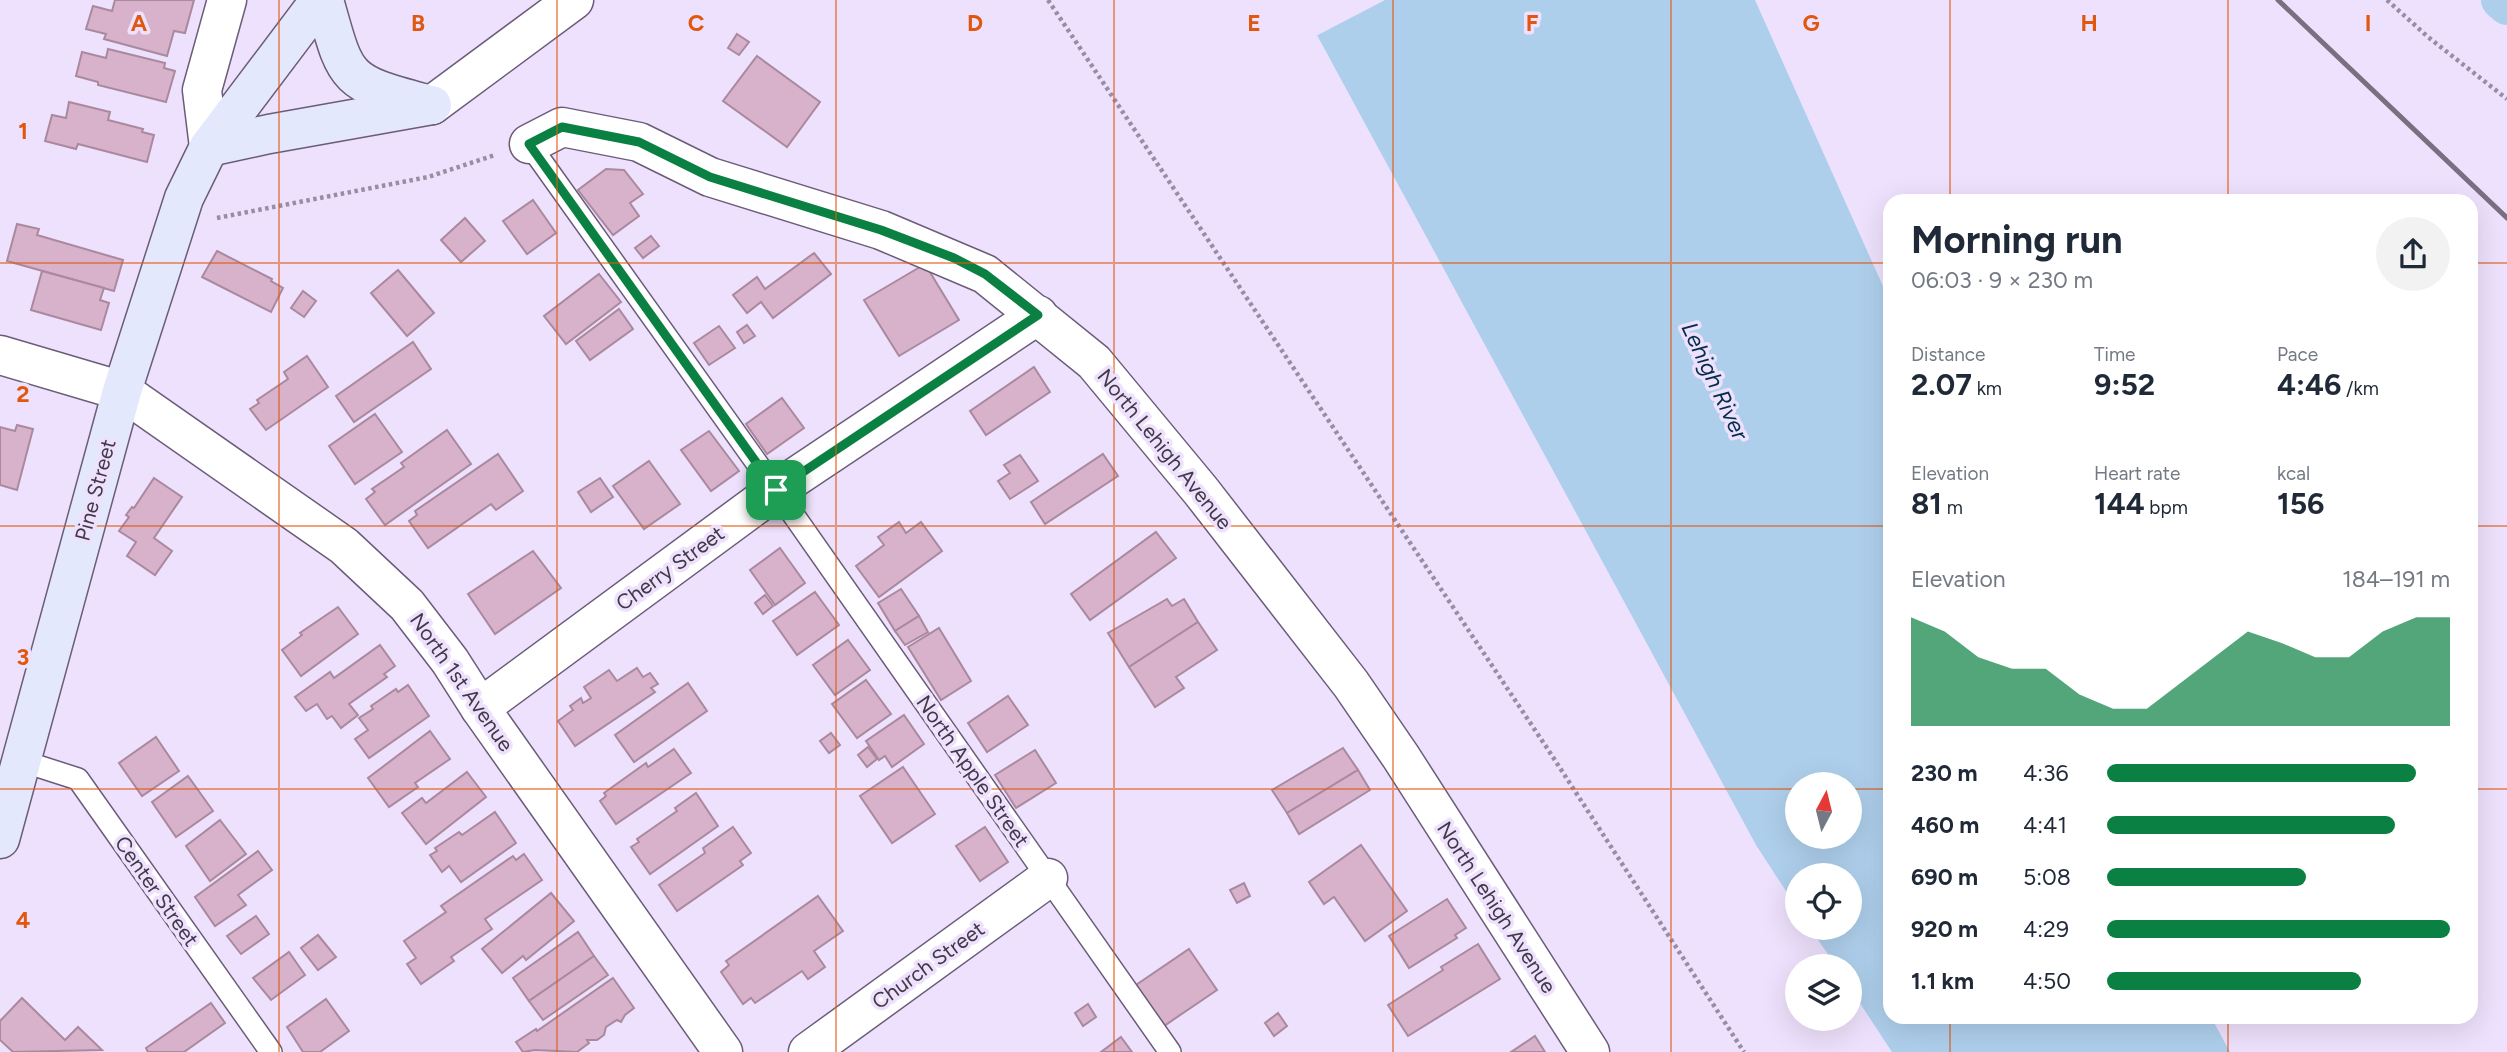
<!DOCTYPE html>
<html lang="en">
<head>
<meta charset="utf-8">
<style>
	body { margin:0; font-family:Figtree,sans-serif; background:#f2f2f3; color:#1f2937; height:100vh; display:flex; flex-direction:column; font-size:26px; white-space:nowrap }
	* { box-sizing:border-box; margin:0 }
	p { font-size:23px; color:#747a83 }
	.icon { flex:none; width:38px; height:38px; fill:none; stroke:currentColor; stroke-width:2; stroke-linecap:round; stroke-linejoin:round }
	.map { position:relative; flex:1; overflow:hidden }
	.drawer { position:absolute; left:1883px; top:194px; width:595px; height:830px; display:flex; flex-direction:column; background:#fff; border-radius:21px; box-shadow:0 7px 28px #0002 }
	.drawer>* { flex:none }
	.needle { width:46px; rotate:7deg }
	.fabs { position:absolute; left:1785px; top:772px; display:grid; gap:14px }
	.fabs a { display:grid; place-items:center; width:77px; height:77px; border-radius:50%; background:#fff; box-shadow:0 7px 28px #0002; font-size:35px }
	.pin { position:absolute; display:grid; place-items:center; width:60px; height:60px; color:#fff; margin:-30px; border-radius:14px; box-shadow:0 4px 10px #0006 }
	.round { display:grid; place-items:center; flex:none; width:74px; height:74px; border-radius:37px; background:#f2f2f3 }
	.overview { display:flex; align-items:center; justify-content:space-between; height:119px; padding:0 28px }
	h1 { font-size:38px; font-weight:700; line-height:52px }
	.figures { display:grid; grid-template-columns:repeat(3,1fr); gap:10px; height:119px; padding:7px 28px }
	.figures div { display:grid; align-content:center }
	.figures b { font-size:30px; font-weight:700 }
	.figures small { font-size:19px; font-weight:400 }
	.figures p { font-size:19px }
	.chart { height:196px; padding:14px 28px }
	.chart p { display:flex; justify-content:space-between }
	.chart svg { width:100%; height:126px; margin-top:7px; fill:#0b8043; opacity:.7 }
	ul { padding:0 28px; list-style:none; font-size:23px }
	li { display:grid; grid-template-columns:112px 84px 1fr; align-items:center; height:52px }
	li i { height:18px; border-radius:9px; background:#0b8043 }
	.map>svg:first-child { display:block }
	.water { fill:#aecfec; fill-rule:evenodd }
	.pier { fill:#eee1fd }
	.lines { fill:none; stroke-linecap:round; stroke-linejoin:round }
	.canal { stroke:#aecfec; stroke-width:38 }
	.building { fill:#d7b2ca; stroke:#aa899f; stroke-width:2 }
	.service-casing { stroke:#6b5c79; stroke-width:24 }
	.minor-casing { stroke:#6b5c79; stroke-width:41 }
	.tertiary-casing { stroke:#6b5c79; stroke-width:41 }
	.secondary-casing { stroke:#6b5c79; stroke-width:41 }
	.path { stroke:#988ea3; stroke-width:4.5; stroke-dasharray:3.5 3.5; stroke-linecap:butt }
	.service { stroke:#fff; stroke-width:21 }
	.minor { stroke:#fff; stroke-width:38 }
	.tertiary { stroke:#fff; stroke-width:38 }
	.secondary { stroke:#e4e8fd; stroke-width:38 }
	.rail { stroke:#786f81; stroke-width:5 }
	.route-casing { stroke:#fff; stroke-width:14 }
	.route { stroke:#0b8043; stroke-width:9 }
	.grid { fill:none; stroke:#e0570f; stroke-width:2; stroke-opacity:0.55 }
	.labels { text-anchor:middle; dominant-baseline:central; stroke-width:7; stroke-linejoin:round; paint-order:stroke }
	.street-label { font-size:21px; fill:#403947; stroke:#eee1fd }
	.water-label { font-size:23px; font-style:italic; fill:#042d49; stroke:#eee1fd }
	.grid-label { font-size:23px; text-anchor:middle; font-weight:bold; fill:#e0570f; stroke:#eee1fd; stroke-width:7; stroke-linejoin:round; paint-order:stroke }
</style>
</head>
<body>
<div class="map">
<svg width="2507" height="1052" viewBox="0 0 2507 1052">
	<rect width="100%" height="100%" fill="#eee1fd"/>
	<path class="water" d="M1298 0H1755L1890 302V1017H2211L2230 1052H1892L1850 988V966H1836L1810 928H1850V875H1797V908L1756 845ZM1797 784H1850V836H1797Z"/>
	<path class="pier" d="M1295 0H1385L1314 37Z"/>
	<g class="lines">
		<path class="canal" d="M2500 0 2507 6"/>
	</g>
	<g class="building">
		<path d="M115 0H194L185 33 174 31 167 56 104 39 106 34 86 29 93 6 112 11Z"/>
		<path d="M737 34 749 42 739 55 728 48Z"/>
		<path d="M108 49 165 63 164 68 175 71 166 102 98 85V82L76 76 82 52 106 58Z"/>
		<path d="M757 56 820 102 787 147 723 101Z"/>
		<path d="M69 102 110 112 108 120 143 129 142 132 154 135 147 162 78 144 76 149 45 141 52 115 66 118Z"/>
		<path d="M606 169 624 170 643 194 630 203 639 216 613 235 578 190Z"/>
		<path d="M533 200 556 233 527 254 503 221Z"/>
		<path d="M465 218 485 241 461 262 441 240Z"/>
		<path d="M17 224 39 229 37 235 123 260 114 291 7 261Z"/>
		<path d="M651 236 659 246 643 258 635 248Z"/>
		<path d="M217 251 272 279 271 281 283 288 271 312 202 277Z"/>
		<path d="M814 253 831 274 773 318 761 302 747 313 733 295 757 277 765 289Z"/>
		<path d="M925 264 959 320 899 356 864 300Z"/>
		<path d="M398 270 434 313 407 336 371 293Z"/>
		<path d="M42 271 104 288 100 300 109 303 101 330 31 310Z"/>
		<path d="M599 274 621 302 566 344 544 316Z"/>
		<path d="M303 291 316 301 304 317 291 308Z"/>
		<path d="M619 309 633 329 590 360 576 341Z"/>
		<path d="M747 325 755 336 744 343 737 332Z"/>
		<path d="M719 326 735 348 709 365 694 343Z"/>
		<path d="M413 342 431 369 354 422 336 396Z"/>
		<path d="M307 356 328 387 266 430 250 409 259 403 257 400 288 379 284 372Z"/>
		<path d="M1034 367 1050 392 986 435 970 411Z"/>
		<path d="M782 398 804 428 767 454 746 424Z"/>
		<path d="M375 414 402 452 355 484 329 446Z"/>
		<path d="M17 425 33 429 17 490 0 485V427L15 431Z"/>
		<path d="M447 430 471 464 385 525 366 499 375 492 372 489 404 467 401 463Z"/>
		<path d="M709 431 739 471 711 491 681 450Z"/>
		<path d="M498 454 523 491 496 510 491 504 428 548 409 521 417 515 415 511Z"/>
		<path d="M1103 454 1118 476 1045 524 1031 502Z"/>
		<path d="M1020 455 1038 481 1010 499 998 481 1010 473 1004 465Z"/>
		<path d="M649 461 680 504 644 529 613 486Z"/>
		<path d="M154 478 182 497 154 538 172 551 155 575 127 556 136 542 119 531 129 517 126 515 132 507 134 508Z"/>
		<path d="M600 478 613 497 591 512 578 492Z"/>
		<path d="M899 522 906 533 921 522 942 551 879 597 856 566 884 545 878 537Z"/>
		<path d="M1156 532 1176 558 1090 620 1071 594Z"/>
		<path d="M780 548 805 583 775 605 750 570Z"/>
		<path d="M533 551 561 588 495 634 468 594Z"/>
		<path d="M901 589 919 616 895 631 878 603Z"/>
		<path d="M815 592 839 625 797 655 773 621Z"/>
		<path d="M765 595 773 606 763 614 755 603Z"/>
		<path d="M1167 599 1172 606 1184 599 1198 622 1129 667 1108 633Z"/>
		<path d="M338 607 358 634 301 676 282 650 302 635 300 633Z"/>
		<path d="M919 616 928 632 905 645 895 631Z"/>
		<path d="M1198 622 1217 650 1176 677 1184 688 1155 707 1129 667Z"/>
		<path d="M939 628 971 681 941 700 908 647Z"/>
		<path d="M848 640 870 670 835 695 813 665Z"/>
		<path d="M380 645 395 666 384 674 387 677 349 704 358 715 341 728 332 716 327 719 317 704 306 711 295 697 330 672 334 678Z"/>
		<path d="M637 668 643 677 650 673 658 684 651 688 655 692 575 746 558 721 573 710 570 706 581 698 583 703 591 698 584 687 609 670 617 681Z"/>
		<path d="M866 680 891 714 857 738 832 704Z"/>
		<path d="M688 683 707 711 634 762 615 735Z"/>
		<path d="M408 685 429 716 369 758 355 739 368 730 359 718 373 709 371 706 396 689 398 692Z"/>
		<path d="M1008 696 1028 725 987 752 968 723Z"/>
		<path d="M904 715 924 744 892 767 885 756 879 760 866 741Z"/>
		<path d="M430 731 450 759 415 783 418 787 389 807 368 778Z"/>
		<path d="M831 733 840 745 829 753 820 741Z"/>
		<path d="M156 737 179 771 142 796 119 763Z"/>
		<path d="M868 747 877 759 867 767 858 755Z"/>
		<path d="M1343 748 1358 770 1287 813 1272 790Z"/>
		<path d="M674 749 691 773 616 824 600 801 606 796 604 793 646 763 648 767Z"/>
		<path d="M1035 750 1056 783 1016 808 995 775Z"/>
		<path d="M903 767 935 814 892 843 860 796Z"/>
		<path d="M1358 770 1370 790 1299 834 1287 813Z"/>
		<path d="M467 772 486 797 426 844 402 813 422 798 426 803Z"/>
		<path d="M188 776 213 811 176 837 152 802Z"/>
		<path d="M696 793 718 826 650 874 631 847 639 842 637 839 677 811 675 808Z"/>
		<path d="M495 812 516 843 461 882 449 866 442 872 430 855 437 851 435 848 459 832 462 835Z"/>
		<path d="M220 820 246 854 210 881 186 846Z"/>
		<path d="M733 827 751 853 740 861 743 865 677 911 659 885 705 853 703 848Z"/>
		<path d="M985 827 1008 862 980 881 956 846Z"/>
		<path d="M1361 845 1407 911 1365 941 1334 897 1324 904 1309 882Z"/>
		<path d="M258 851 272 870 238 895 246 905 215 926 195 897Z"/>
		<path d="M524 854 542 880 485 919 492 929 451 957 454 961 421 984 407 964 416 958 404 941 446 912 441 906 513 856 516 860Z"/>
		<path d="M1244 883 1250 896 1237 903 1230 890Z"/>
		<path d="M551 893 574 921 526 960 523 956 502 973 482 949Z"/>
		<path d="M818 896 843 931 814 951 825 967 808 979 802 971 755 1003 751 998 743 1004 721 972 729 965 726 961Z"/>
		<path d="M1447 899 1466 928 1455 935 1457 938 1409 968 1389 936Z"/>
		<path d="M256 916 269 934 241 954 227 936Z"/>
		<path d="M578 932 594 956 529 1001 513 978Z"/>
		<path d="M318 935 336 957 318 970 301 948Z"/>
		<path d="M1478 944 1500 979 1408 1036 1388 1005 1443 970 1441 967Z"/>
		<path d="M1189 949 1217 990 1164 1026 1136 985Z"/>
		<path d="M289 952 305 975 271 1000 253 978Z"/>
		<path d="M594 956 608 975 543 1020 529 1001Z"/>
		<path d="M613 978 634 1008 625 1015 621 1022 617 1020 606 1027 604 1035 597 1040H587L589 1043 577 1052 535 1050 523 1052 516 1042 536 1029 537 1031Z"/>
		<path d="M22 998 65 1040 78 1027 102 1050 13 1052 0 1040V1021Z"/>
		<path d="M326 999 349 1031 320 1052H303L287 1027Z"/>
		<path d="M211 1003 225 1023 184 1052H148L146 1048Z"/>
		<path d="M1088 1004 1096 1017 1083 1026 1075 1013Z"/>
		<path d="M1278 1013 1287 1026 1274 1036 1265 1023Z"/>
		<path d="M1535 1036 1545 1052H1511Z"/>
		<path d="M1121 1037 1132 1052H1101Z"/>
	</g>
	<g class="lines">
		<defs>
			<g id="service">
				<path d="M529 144 776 490 1170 1052"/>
				<path d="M22 761 78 779 271 1052"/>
			</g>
			<g id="minor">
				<path d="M529 144 562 127 639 142 710 177 881 230 985 274 1094 362 1201 491 1351 684 1401 757 1590 1052"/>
				<path d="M0 355 122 391"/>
				<path d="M480 708 776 490 1038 315"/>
				<path d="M808 1052 1048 878"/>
			</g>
			<g id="tertiary">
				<path d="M432 105 574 0"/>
				<path d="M209 147 202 90 227 0"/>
				<path d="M122 391 344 546 407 605 450 661 480 708 723 1052"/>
			</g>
			<g id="secondary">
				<path d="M324 0C346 78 343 82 423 103"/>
				<path d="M209 147 269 134 432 105"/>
				<path d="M0 839 122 391 184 198 209 147 320 0"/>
			</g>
		</defs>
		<use href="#service" class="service-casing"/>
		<use href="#minor" class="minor-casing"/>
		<use href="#tertiary" class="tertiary-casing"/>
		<use href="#secondary" class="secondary-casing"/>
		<g class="path">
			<path d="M1048 0 1547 748 1744 1052"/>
			<path d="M2387 0 2428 37 2507 99"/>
			<path d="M217 218 428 177 495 155"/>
		</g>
		<use href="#service" class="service"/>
		<use href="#minor" class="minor"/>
		<use href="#tertiary" class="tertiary"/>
		<use href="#secondary" class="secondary"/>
		<path class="rail" d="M2278 0 2507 218"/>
	</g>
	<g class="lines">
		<defs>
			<path id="route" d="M562 127 639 142 710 177 881 230 954 258 985 274 1038 315 776 490 529 144Z"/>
		</defs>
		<use href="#route" class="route-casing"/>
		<use href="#route" class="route"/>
	</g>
	<path class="grid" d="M279 0V1052M557 0V1052M836 0V1052M1114 0V1052M1393 0V1052M1671 0V1052M1950 0V201M2228 0V201M0 263H1890M2471 263H2507M0 526H1890M2471 526H2507M0 789H1797M1850 789H1890M2471 789H2507M1950 1017V1052M2228 1017V1052"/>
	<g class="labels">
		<g class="street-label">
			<text transform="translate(1165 449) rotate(51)">North Lehigh Avenue</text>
			<text transform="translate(95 490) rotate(-75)">Pine Street</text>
			<text transform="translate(670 568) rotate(-36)">Cherry Street</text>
			<text transform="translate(462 682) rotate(55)">North 1st Avenue</text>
			<text transform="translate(973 771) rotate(55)">North Apple Street</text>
			<text transform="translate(157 891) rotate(55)">Center Street</text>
			<text transform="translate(1497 907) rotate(57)">North Lehigh Avenue</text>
			<text transform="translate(928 965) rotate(-36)">Church Street</text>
		</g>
		<g class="water-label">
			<text transform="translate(1715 381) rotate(65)">Lehigh River</text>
		</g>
	</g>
	<g class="grid-label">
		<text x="139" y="31">A</text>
		<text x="418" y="31">B</text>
		<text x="696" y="31">C</text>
		<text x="975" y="31">D</text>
		<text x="1254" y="31">E</text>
		<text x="1532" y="31">F</text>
		<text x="1811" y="31">G</text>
		<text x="2089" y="31">H</text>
		<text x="2368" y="31">I</text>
		<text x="23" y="139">1</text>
		<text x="23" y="402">2</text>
		<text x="23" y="665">3</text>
		<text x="23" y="928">4</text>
	</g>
</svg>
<div class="fabs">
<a><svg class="needle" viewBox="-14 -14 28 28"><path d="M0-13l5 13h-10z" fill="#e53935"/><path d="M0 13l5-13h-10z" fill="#747a83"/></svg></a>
<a><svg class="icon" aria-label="locate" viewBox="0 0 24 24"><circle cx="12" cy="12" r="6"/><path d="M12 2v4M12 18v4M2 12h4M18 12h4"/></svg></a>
<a><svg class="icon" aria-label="layers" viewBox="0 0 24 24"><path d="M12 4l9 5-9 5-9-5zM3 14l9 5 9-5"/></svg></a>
</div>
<div class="pin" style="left:776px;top:490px;background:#1e9e55"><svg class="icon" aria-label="arrive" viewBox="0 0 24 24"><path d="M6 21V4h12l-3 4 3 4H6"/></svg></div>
<section class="drawer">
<div class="overview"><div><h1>Morning run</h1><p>06:03 · 9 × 230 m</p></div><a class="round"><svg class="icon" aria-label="share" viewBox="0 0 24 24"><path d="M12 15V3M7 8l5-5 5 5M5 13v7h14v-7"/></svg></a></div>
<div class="figures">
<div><p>Distance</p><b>2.07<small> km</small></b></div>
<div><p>Time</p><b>9:52</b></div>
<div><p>Pace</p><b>4:46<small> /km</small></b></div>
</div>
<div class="figures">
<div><p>Elevation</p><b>81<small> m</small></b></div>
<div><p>Heart rate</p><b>144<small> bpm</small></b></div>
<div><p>kcal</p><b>156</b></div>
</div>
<div class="chart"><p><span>Elevation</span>184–191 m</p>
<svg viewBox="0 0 160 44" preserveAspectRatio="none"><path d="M0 44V6L10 11L20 20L30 24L40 24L50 33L60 38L70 38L80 29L90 20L100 11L110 15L120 20L130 20L140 11L150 6L160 6V44z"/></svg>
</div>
<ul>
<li><b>230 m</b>4:36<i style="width:90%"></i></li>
<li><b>460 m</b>4:41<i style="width:84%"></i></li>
<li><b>690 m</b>5:08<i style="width:58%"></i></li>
<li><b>920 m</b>4:29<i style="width:100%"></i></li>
<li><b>1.1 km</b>4:50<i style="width:74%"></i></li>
</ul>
</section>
</div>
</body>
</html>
